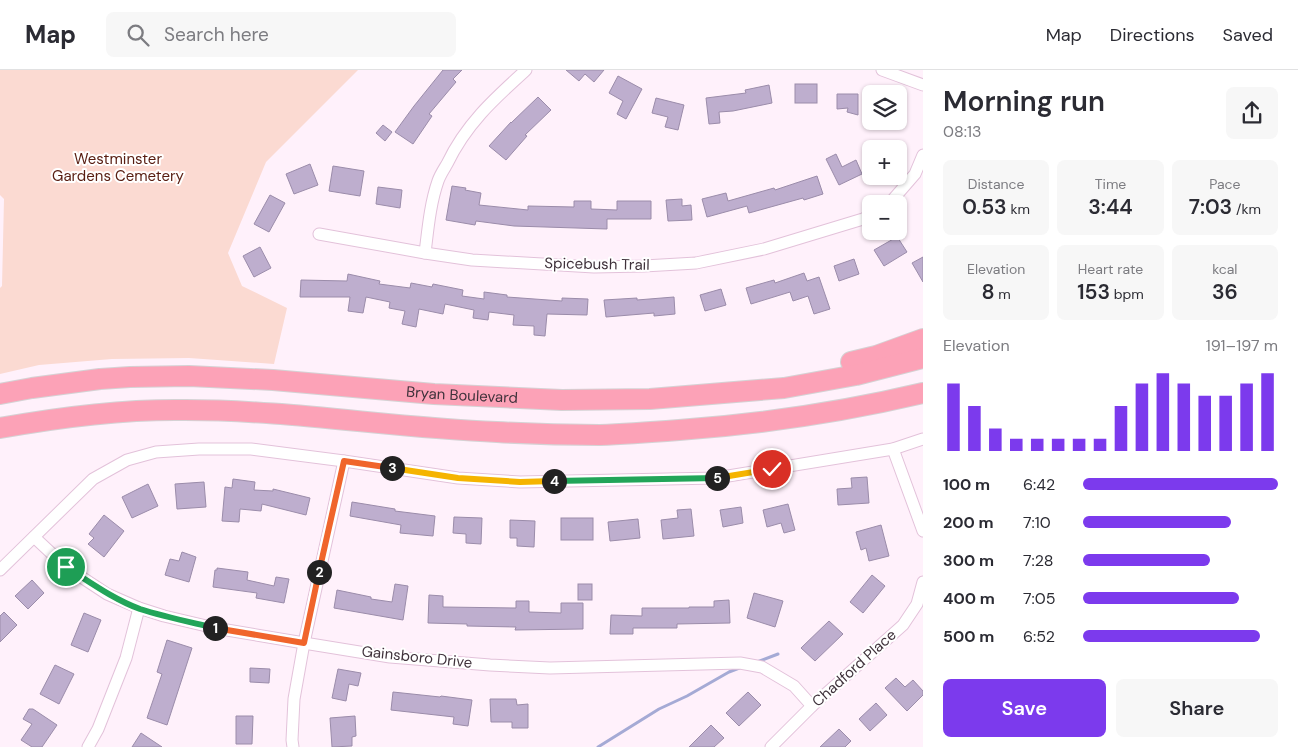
<!DOCTYPE html>
<html lang="en">
<head>
<meta charset="utf-8">
<style>
	body { margin:0; font-family:"DM Sans",sans-serif; background:#f7f7f7; color:#2b2b33; height:100vh; display:flex; flex-direction:column; font-size:19px; white-space:nowrap }
	* { box-sizing:border-box; margin:0 }
	p { font-size:16px; color:#7c7c81 }
	.icon { flex:none; width:28px; height:28px; fill:none; stroke:currentColor; stroke-width:2; stroke-linecap:round; stroke-linejoin:round }
	.map { position:relative; flex:1; overflow:hidden }
	.sheet { display:flex; flex-direction:column; background:#fff; width:375px }
	.sheet>* { flex:none }
	.controls { position:absolute; left:862px; top:15px; display:grid; gap:10px }
	.controls a { display:grid; place-items:center; width:45px; height:45px; border-radius:8px; background:#fff; box-shadow:0 1px 4px #0004; font-size:25px }
	.pin { position:absolute; display:grid; place-items:center; width:42px; height:42px; color:#fff; margin:-21px; border:2px solid #fff; border-radius:50%; box-shadow:0 1px 5px #0007 }
	.km { position:absolute; width:25px; height:25px; margin:-12px; border-radius:50%; background:#222; color:#fff; font-size:14px; line-height:25px; text-align:center }
	.round { display:grid; place-items:center; flex:none; width:52px; height:52px; border-radius:8px; background:#f7f7f7 }
	.summary { display:flex; align-items:center; justify-content:space-between; height:85px; padding:0 20px }
	h1 { font-size:28px; font-weight:600; line-height:38px }
	.figures { display:grid; grid-template-columns:repeat(3,1fr); gap:8px; height:85px; padding:5px 20px }
	.figures div { display:grid; align-content:center; border-radius:8px; background:#f7f7f7; text-align:center }
	.figures b { font-size:21px; font-weight:600 }
	.figures small { font-size:14px; font-weight:400 }
	.figures p { font-size:14px }
	.chart { height:140px; padding:10px 20px }
	.chart p { display:flex; justify-content:space-between }
	.chart svg { width:100%; height:90px; margin-top:5px; stroke:#7c3aed; stroke-width:6 }
	.action { display:flex; gap:10px; margin-top:auto; padding:10px 20px }
	.action a { flex:1; height:58px; border-radius:8px; background:#7c3aed; color:#fff; font-size:20px; font-weight:600; line-height:58px; text-align:center }
	.action a+a { background:#f7f7f7; color:#2b2b33 }
	ul { padding:0 20px; list-style:none; font-size:16px }
	li { display:grid; grid-template-columns:80px 60px 1fr; align-items:center; height:38px }
	li i { height:12px; border-radius:6px; background:#7c3aed }
	header { display:flex; align-items:center; gap:30px; box-sizing:border-box; height:70px; padding:0 25px; background:#fff; border-bottom:1px solid #e1e1e2 }
	header strong { font-size:24px }
	nav { display:flex; gap:28px; margin-inline-start:auto; font-size:18px }
	.search { width:350px; height:45px; background:#f7f7f7; display:flex; align-items:center; gap:12px; box-sizing:border-box; padding:0 18px; border-radius:8px; color:#7c7c81; font-size:19px }
	main { display:flex; flex:1; min-height:0 }
	.map>svg:first-child { display:block }
	.green { fill:#fbdad2 }
	.lines { fill:none; stroke-linecap:round; stroke-linejoin:round }
	.stream { stroke:#a5aad5; stroke-width:3 }
	.building { fill:#beaece; stroke:#9b8caa }
	.minor-casing { stroke:#e3c2da; stroke-width:13 }
	.motorway-casing { stroke:#d5d2d4; stroke-width:22 }
	.minor { stroke:#fff; stroke-width:11 }
	.motorway { stroke:#fca2b7; stroke-width:20 }
	.split-1-casing { stroke:#fff; stroke-width:10 }
	.split-2-casing { stroke:#fff; stroke-width:10 }
	.split-3-casing { stroke:#fff; stroke-width:10 }
	.split-4-casing { stroke:#fff; stroke-width:10 }
	.split-5-casing { stroke:#fff; stroke-width:10 }
	.split-6-casing { stroke:#fff; stroke-width:10 }
	.split-1 { stroke:#22a559; stroke-width:6 }
	.split-2 { stroke:#f0652b; stroke-width:6 }
	.split-3 { stroke:#f0652b; stroke-width:6 }
	.split-4 { stroke:#f5b400; stroke-width:6 }
	.split-5 { stroke:#22a559; stroke-width:6 }
	.split-6 { stroke:#f5b400; stroke-width:6 }
	.labels { text-anchor:middle; dominant-baseline:central; stroke-width:4; stroke-linejoin:round; paint-order:stroke }
	.park-label { font-size:15px; fill:#581d11; stroke:#fff }
	.street-label { font-size:15px; fill:#3f323b; stroke:#fff }
</style>
</head>
<body>
<header>
<strong>Map</strong>
<div class="search"><svg class="icon" aria-label="search" viewBox="0 0 24 24"><circle cx="10" cy="10" r="6"/><path d="M15 15l6 6"/></svg>Search here</div>
<nav><a>Map</a><a>Directions</a><a>Saved</a></nav>
</header>
<main>
<div class="map">
<svg width="923" height="677" viewBox="0 0 923 677">
	<rect width="100%" height="100%" fill="#fff1fb"/>
	<path class="green" d="M0 0H358L266 92 228 183 242 216 287 238 274 294 189 288 112 289 39 295 0 304V218L2 216 4 129 0 125Z"/>
	<g class="lines">
		<g class="stream">
			<path d="M757 592 778 584"/>
			<path d="M598 677 659 639 687 626 729 602 742 597"/>
		</g>
	</g>
	<g class="building">
		<path d="M443 0H462L453 9 456 12 429 44 432 46 413 74 395 62 414 36Z"/>
		<path d="M566 0H604L594 12 585 4 579 11Z"/>
		<path d="M618 6 642 19 626 49 617 44 623 31 609 23Z"/>
		<rect x="795" y="14" width="22" height="19"/>
		<path d="M769 15 772 33 733 41 719 42 720 53 709 54 706 28 746 23 745 20Z"/>
		<path d="M837 24H858V45L847 42 848 38 837 39Z"/>
		<path d="M538 27 551 40 525 65 527 66 506 90 489 76 511 52V53Z"/>
		<path d="M656 28 684 35 678 60 665 57 668 47 652 43Z"/>
		<path d="M383 55 392 62 385 71 376 63Z"/>
		<path d="M836 84 842 97 856 90 862 104 839 115 826 89Z"/>
		<path d="M310 94 318 115 294 124 286 104Z"/>
		<path d="M333 96 364 101 360 126 329 121Z"/>
		<path d="M817 106 823 124 804 130 803 128 749 143 747 136 707 147 702 129 726 123 728 131 774 118 775 120Z"/>
		<path d="M452 116 466 118 465 120 481 123 479 135 528 140V136L574 137V131H591V139L617 140V131H651V149H607V159L514 156 476 151 475 155 446 150Z"/>
		<path d="M378 117 402 120 400 138 376 134Z"/>
		<path d="M270 125 285 133 269 162 254 154Z"/>
		<path d="M682 129V136L691 135 692 150 668 151 666 130Z"/>
		<path d="M895 168H898L907 182 884 196 874 180Z"/>
		<path d="M260 177 271 198 254 207 243 186Z"/>
		<path d="M923 187V212L912 193Z"/>
		<path d="M854 189 859 204 839 211 834 196Z"/>
		<path d="M804 203 807 211 819 207 830 239 814 244 808 226 793 231 790 222 751 234 746 218 774 210 775 213Z"/>
		<path d="M348 204 380 211 379 214 410 218 411 213 432 217 433 214 463 220 462 226 484 229V222L507 225V227L562 231V228L588 229 587 245 547 244 545 266 534 265V256L513 255 514 245 489 242 488 250 473 248 474 240 445 234 443 244 419 239 416 257 402 254 405 241 389 238 390 232 366 227 363 243 348 241 350 227H300L301 210 347 211Z"/>
		<path d="M721 219 726 235 705 241 700 225Z"/>
		<path d="M674 227 675 244 654 246V243L606 247 604 230 637 228V230Z"/>
		<path d="M867 407 869 433 838 435 837 419 852 418 851 408Z"/>
		<path d="M233 409 255 412 254 420 273 421V419L310 428 306 445 262 434 261 441 240 439 239 452 222 451 225 417 232 418Z"/>
		<path d="M204 412 206 437 177 439 175 414Z"/>
		<path d="M148 414 158 436 132 448 122 427Z"/>
		<path d="M352 432 395 439V441L435 446 433 466 400 463 401 455 350 446Z"/>
		<path d="M788 434 795 460 784 463 781 453 767 457 763 440Z"/>
		<path d="M741 437 743 453 723 457 720 440Z"/>
		<path d="M691 439 694 466 663 469 661 450 678 448 677 440Z"/>
		<path d="M104 445 124 461 104 487 88 474 94 468 89 464Z"/>
		<path d="M454 447 482 448 481 474 466 473V464L453 463Z"/>
		<rect x="561" y="448" width="32" height="22"/>
		<path d="M638 449 640 468 610 471 608 452Z"/>
		<path d="M510 450 535 451 534 477 517 476V468H510Z"/>
		<path d="M881 455 889 486 869 491 866 478 861 480 856 462Z"/>
		<path d="M182 482 196 487 189 512 165 505 170 489 179 491Z"/>
		<path d="M217 498 248 502 247 510 274 516 276 507 289 509 284 533 256 528 257 523 213 517 215 500H217Z"/>
		<path d="M872 505 885 516 863 543 850 532Z"/>
		<path d="M32 510 44 523 28 539 15 526Z"/>
		<path d="M395 514 408 516 403 550 334 538 337 520 371 527V529L392 532Z"/>
		<rect x="578" y="514" width="14" height="16"/>
		<path d="M754 523 783 531 775 557 747 548Z"/>
		<path d="M429 525 443 526V537L516 538V531H529V542L561 543V533H583V559L515 560 516 557 467 556V554L428 553Z"/>
		<path d="M729 530 730 553 677 554V558H633V564H610L611 545 642 546V538H689V537H714V531Z"/>
		<path d="M4 542 17 555 0 572V546Z"/>
		<path d="M84 543 101 550 88 582 71 575Z"/>
		<path d="M829 551 843 564 815 591 801 578Z"/>
		<path d="M167 570 192 578 167 655 147 648 162 604 157 602Z"/>
		<path d="M55 595 74 604 59 634 40 624Z"/>
		<path d="M250 598 270 599 269 613 250 612Z"/>
		<path d="M338 599 361 603 358 616 349 614 346 631 332 628Z"/>
		<path d="M896 608 905 617 913 610 923 621V625L907 641 885 618Z"/>
		<path d="M393 622 440 627 441 626 472 630 468 656 453 654 454 647 391 640Z"/>
		<path d="M748 622 761 635 739 656 726 643Z"/>
		<path d="M490 629H516L517 635 528 634V658H512V652H491Z"/>
		<path d="M876 633 887 645 870 661 859 649Z"/>
		<path d="M29 639H33L57 655 42 677H32L21 670 32 654 23 649Z"/>
		<path d="M236 646H253L252 674H236Z"/>
		<path d="M355 646 356 666 352 667V676L332 677 330 648Z"/>
		<path d="M711 655 724 668 714 677H689Z"/>
		<path d="M839 659 851 671 845 677H820Z"/>
		<path d="M141 663 162 677H132Z"/>
	</g>
	<g class="lines">
		<defs>
			<g id="minor">
				<path d="M882 0 923 15"/>
				<path d="M889 134 915 104 923 85"/>
				<path d="M319 164 425 183 472 190 594 197 644 196 696 193 764 179 863 149 871 145"/>
				<path d="M425 183C428 159 430 134 438 111 440 105 444 99 447 94 466 54 494 29 526 0"/>
				<path d="M893 379 923 461"/>
				<path d="M34 467 66 497 107 524 139 538 164 546 215 558 304 573 390 587 490 595 550 598 740 593 762 597 794 616 812 636"/>
				<path d="M0 500 93 409 127 390 156 382 199 379H251L344 391 458 408 520 412 716 408 893 379 923 369"/>
				<path d="M88 677 98 659 126 588 139 538"/>
				<path d="M293 677 292 670 294 629 304 573 344 391"/>
				<path d="M771 677 812 636 903 555 917 534 923 512"/>
			</g>
			<g id="motorway">
				<path d="M851 292 876 286 923 269"/>
				<path id="s1" d="M0 324 32 318 100 309 130 307 189 306 273 310 434 324 562 330 650 329 784 318 856 305 923 288"/>
				<path d="M0 358C61 347 123 339 185 340 290 340 393 358 497 362 531 364 566 365 600 365 626 364 653 362 679 360 761 354 843 342 923 323"/>
			</g>
		</defs>
		<use href="#minor" class="minor-casing"/>
		<use href="#motorway" class="motorway-casing"/>
		<use href="#minor" class="minor"/>
		<use href="#motorway" class="motorway"/>
	</g>
	<g class="lines">
		<defs>
			<path id="split-1" d="M66 497C90 512 113 529 140 539 165 547 190 552 215 558"/>
			<path id="split-2" d="M215 558 304 573 319 502"/>
			<path id="split-3" d="M319 502 344 391 392 398"/>
			<path id="split-4" d="M392 398 458 408 520 412 554 411"/>
			<path id="split-5" d="M554 411 717 408"/>
			<path id="split-6" d="M717 408 772 399"/>
		</defs>
		<use href="#split-1" class="split-1-casing"/>
		<use href="#split-2" class="split-2-casing"/>
		<use href="#split-3" class="split-3-casing"/>
		<use href="#split-4" class="split-4-casing"/>
		<use href="#split-5" class="split-5-casing"/>
		<use href="#split-6" class="split-6-casing"/>
		<use href="#split-1" class="split-1"/>
		<use href="#split-2" class="split-2"/>
		<use href="#split-3" class="split-3"/>
		<use href="#split-4" class="split-4"/>
		<use href="#split-5" class="split-5"/>
		<use href="#split-6" class="split-6"/>
	</g>
	<g class="labels">
		<g class="park-label">
			<text x="118" y="89">Westminster<tspan x="118" dy="17">Gardens Cemetery</tspan></text>
		</g>
		<g class="street-label">
			<text transform="translate(597 194) rotate(1)">Spicebush Trail</text>
			<text stroke="none"><textPath href="#s1" startOffset="464">Bryan Boulevard</textPath></text>
			<text transform="translate(417 587) rotate(6)">Gainsboro Drive</text>
			<text transform="translate(854 598) rotate(-42)">Chadford Place</text>
		</g>
	</g>
</svg>
<div class="controls">
<a><svg class="icon" aria-label="layers" viewBox="0 0 24 24"><path d="M12 4l9 5-9 5-9-5zM3 14l9 5 9-5"/></svg></a>
<a>+</a>
<a>−</a>
</div>
<div class="pin" style="left:66px;top:497px;background:#1e9e55"><svg class="icon" aria-label="arrive" viewBox="0 0 24 24"><path d="M6 21V4h12l-3 4 3 4H6"/></svg></div>
<div class="pin" style="left:772px;top:399px;background:#d93025"><svg class="icon" aria-label="check" viewBox="0 0 24 24"><path d="M5 12l5 5 9-10"/></svg></div>
<b class="km" style="left:215px;top:558px">1</b>
<b class="km" style="left:319px;top:502px">2</b>
<b class="km" style="left:392px;top:398px">3</b>
<b class="km" style="left:554px;top:411px">4</b>
<b class="km" style="left:717px;top:408px">5</b>
</div>
<section class="sheet">
<div class="summary"><div><h1>Morning run</h1><p>08:13</p></div><a class="round"><svg class="icon" aria-label="share" viewBox="0 0 24 24"><path d="M12 15V3M7 8l5-5 5 5M5 13v7h14v-7"/></svg></a></div>
<div class="figures">
<div><p>Distance</p><b>0.53<small> km</small></b></div>
<div><p>Time</p><b>3:44</b></div>
<div><p>Pace</p><b>7:03<small> /km</small></b></div>
</div>
<div class="figures">
<div><p>Elevation</p><b>8<small> m</small></b></div>
<div><p>Heart rate</p><b>153<small> bpm</small></b></div>
<div><p>kcal</p><b>36</b></div>
</div>
<div class="chart"><p><span>Elevation</span>191–197 m</p>
<svg viewBox="0 0 160 44" preserveAspectRatio="none"><path d="M5 44V11M15 44V22M25 44V33M35 44V38M45 44V38M55 44V38M65 44V38M75 44V38M85 44V22M95 44V11M105 44V6M115 44V11M125 44V17M135 44V17M145 44V11M155 44V6"/></svg>
</div>
<ul>
<li><b>100 m</b>6:42<i style="width:100%"></i></li>
<li><b>200 m</b>7:10<i style="width:76%"></i></li>
<li><b>300 m</b>7:28<i style="width:65%"></i></li>
<li><b>400 m</b>7:05<i style="width:80%"></i></li>
<li><b>500 m</b>6:52<i style="width:91%"></i></li>
</ul>
<div class="action"><a>Save</a><a>Share</a></div>
</section>
</main>
</body>
</html>
